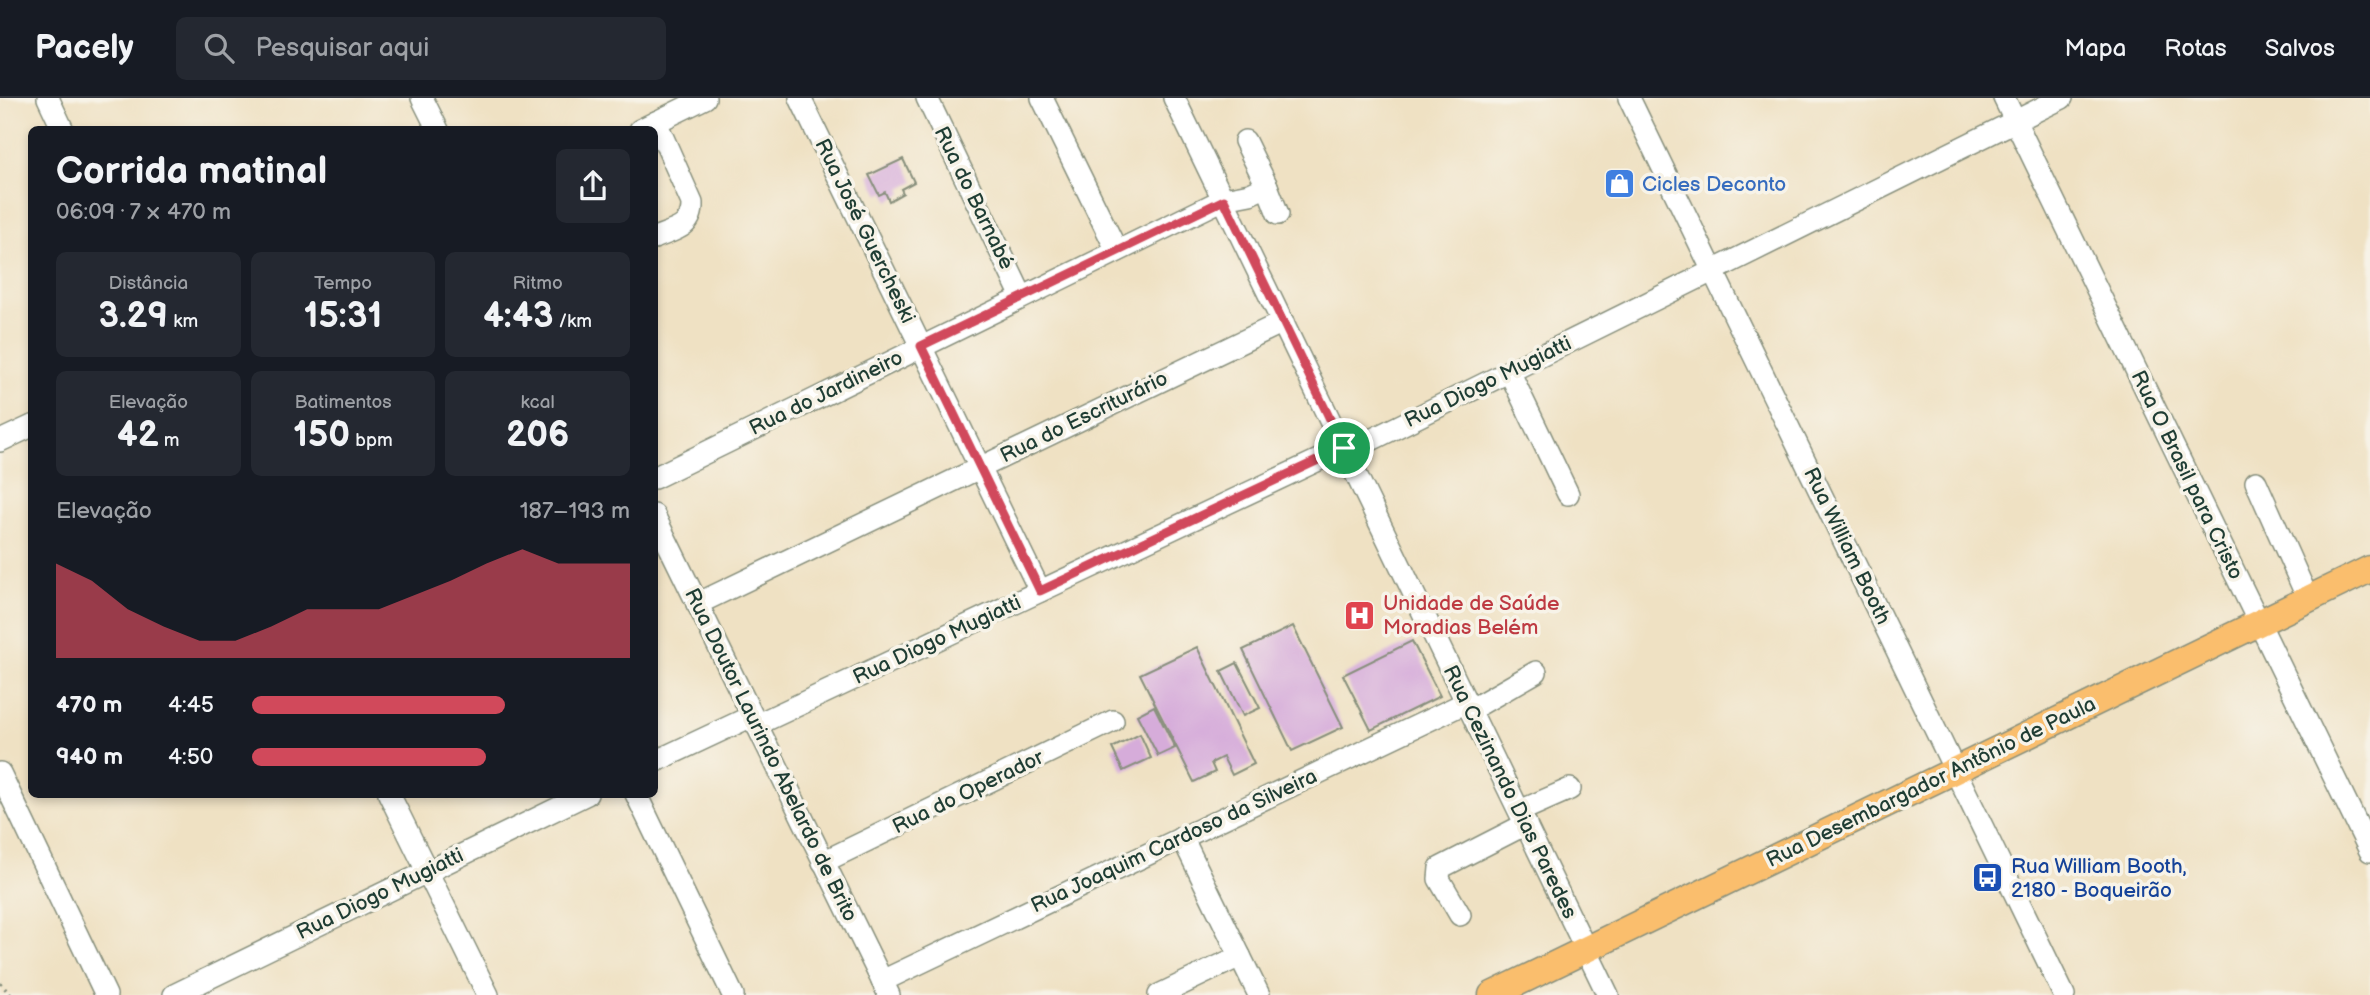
<!DOCTYPE html>
<html lang="pt">
<head>
<meta charset="utf-8">
<style>
	body { margin:0; font-family:"Balsamiq Sans",sans-serif; background:#242831; color:#f1f3f6; height:100vh; display:flex; flex-direction:column; font-size:26px; white-space:nowrap }
	* { box-sizing:border-box; margin:0 }
	p { font-size:23px; color:#9ea1a6 }
	.icon { flex:none; width:38px; height:38px; fill:none; stroke:currentColor; stroke-width:2; stroke-linecap:round; stroke-linejoin:round }
	.map { position:relative; flex:1; overflow:hidden }
	.sheet { position:absolute; left:28px; top:28px; width:630px; height:672px; display:flex; flex-direction:column; background:#171b24; border-radius:10px; box-shadow:0 4px 10px #0003 }
	.sheet>* { flex:none }
	.pin { position:absolute; display:grid; place-items:center; width:60px; height:60px; color:#fff; margin:-30px; border:4px solid #fff; border-radius:50%; box-shadow:0 2px 7px #0007 }
	.round { display:grid; place-items:center; flex:none; width:74px; height:74px; border-radius:10px; background:#242831 }
	.summary { display:flex; align-items:center; justify-content:space-between; height:119px; padding:0 28px }
	h1 { font-size:38px; font-weight:700; line-height:52px }
	.figures { display:grid; grid-template-columns:repeat(3,1fr); gap:10px; height:119px; padding:7px 28px }
	.figures div { display:grid; align-content:center; border-radius:10px; background:#242831; text-align:center }
	.figures b { font-size:35px; font-weight:700 }
	.figures small { font-size:19px; font-weight:400 }
	.figures p { font-size:19px }
	.chart { height:196px; padding:14px 28px }
	.chart p { display:flex; justify-content:space-between }
	.chart svg { width:100%; height:126px; margin-top:7px; fill:#d1495b; opacity:.7 }
	ul { padding:0 28px; list-style:none; font-size:23px }
	li { display:grid; grid-template-columns:112px 84px 1fr; align-items:center; height:52px }
	li i { height:18px; border-radius:9px; background:#d1495b }
	header { display:flex; align-items:center; gap:42px; box-sizing:border-box; height:98px; padding:0 35px; background:#171b24; border-bottom:2px solid #363941 }
	header strong { font-size:33px }
	nav { display:flex; gap:38px; margin-inline-start:auto; font-size:24px }
	.search { width:490px; height:63px; background:#242831; display:flex; align-items:center; gap:18px; box-sizing:border-box; padding:0 24px; border-radius:10px; color:#9ea1a6; font-size:26px }
	.map>svg:first-child { display:block }
	.building { fill:#d6acda }
	.lines { fill:none; stroke-linecap:round; stroke-linejoin:round }
	.minor-casing { stroke:#878f7c; stroke-width:24 }
	.major-casing { stroke:#878f7c; stroke-width:29 }
	.path { stroke:#878f7c; stroke-width:3.5; stroke-dasharray:2 5; stroke-linecap:butt }
	.minor { stroke:#fff; stroke-width:21 }
	.major { stroke:#fabe6d; stroke-width:26 }
	.route-casing { stroke:#fff; stroke-width:14 }
	.route { stroke:#d1495b; stroke-width:9 }
	.labels { text-anchor:middle; dominant-baseline:central; stroke-width:7; stroke-linejoin:round; paint-order:stroke }
	.shop-label { font-size:21px; fill:#366cbe; stroke:#f7f3e8; text-anchor:start }
	.street-label { font-size:21px; fill:#1f3d34; stroke:#f7f3e8 }
	.health-label { font-size:21px; fill:#be3a42; stroke:#f7f3e8; text-anchor:start }
	.transit-label { font-size:21px; fill:#164399; stroke:#f7f3e8; text-anchor:start }
</style>
</head>
<body>
<header>
<strong>Pacely</strong>
<div class="search"><svg class="icon" aria-label="search" viewBox="0 0 24 24"><circle cx="10" cy="10" r="6"/><path d="M15 15l6 6"/></svg>Pesquisar aqui</div>
<nav><a>Mapa</a><a>Rotas</a><a>Salvos</a></nav>
</header>
<div class="map">
<svg width="2370" height="897" viewBox="0 0 2370 897">
	<rect width="100%" height="100%" fill="#f7f3e8"/>
	<filter id="ink" filterUnits="userSpaceOnUse"><feTurbulence type="fractalNoise" baseFrequency=".0143" numOctaves="2"/><feDisplacementMap in="SourceGraphic" scale="14" xChannelSelector="R" yChannelSelector="G"/><feConvolveMatrix kernelMatrix="1 2 1 2 8 2 1 2 1" color-interpolation-filters="sRGB"/></filter>
	<filter id="wash" filterUnits="userSpaceOnUse"><feTurbulence type="fractalNoise" baseFrequency=".00686" numOctaves="4" result="noise"/><feDisplacementMap in="SourceGraphic" scale="28" xChannelSelector="R" yChannelSelector="G"/><feGaussianBlur stdDeviation="1.57" result="paint"/><feColorMatrix in="noise" values="0 0 0 0 0 0 0 0 0 0 0 0 0 0 0 0 0 1.4 0 .05"/><feComposite in="paint" operator="in"/></filter>
	<g filter="url(#wash)">
		<rect width="100%" height="100%" fill="#efe1c3"/>
		<g id="blocks">
			<g class="building">
				<path d="M903 61 914 84 901 91 903 95 889 103 885 94 879 97 869 77Z"/>
				<path d="M1293 528 1343 629 1292 653 1243 552Z"/>
				<path d="M1412 543 1440 598 1371 632 1343 577Z"/>
				<path d="M1197 549 1254 666 1232 677 1223 659 1211 665 1215 674 1194 684 1140 576Z"/>
				<path d="M1237 565 1260 610 1243 618 1221 573Z"/>
				<path d="M1154 608 1175 650 1158 658 1137 617Z"/>
				<path d="M1140 636 1151 660 1123 673 1112 650Z"/>
			</g>
		</g>
	</g>
	<g filter="url(#ink)">
		<use href="#blocks" fill-opacity="0" stroke="#878f7c" stroke-width="2"/>
		<g class="lines">
			<defs>
				<g id="minor">
					<path d="M48 0 63 32"/>
					<path d="M422 0 438 32"/>
					<path d="M800 0 1040 493"/>
					<path d="M927 0 1022 199"/>
					<path d="M1042 0 1117 153"/>
					<path d="M1174 0 1608 897"/>
					<path d="M1629 0 2064 897"/>
					<path d="M2004 0 2370 753"/>
					<path d="M640 32 705 0"/>
					<path d="M1245 43 1267 88"/>
					<path d="M654 140C674 132 693 130 692 105L656 24"/>
					<path d="M1509 273 1568 396"/>
					<path d="M0 343 32 328"/>
					<path d="M654 380 1224 101 1250 96 1267 88 1278 116"/>
					<path d="M2256 384 2308 501"/>
					<path d="M654 417 889 897"/>
					<path d="M697 506 1283 224"/>
					<path d="M1470 612 1536 574"/>
					<path d="M756 627 1344 350 1373 341 2062 0"/>
					<path d="M654 664 752 618"/>
					<path d="M0 675 106 897"/>
					<path d="M389 696 488 897"/>
					<path d="M636 696 733 897"/>
					<path d="M1520 713 1570 691"/>
					<path d="M1182 739 1259 897"/>
					<path d="M823 764 1113 623"/>
					<path d="M1460 817 1439 781 1440 770 1526 726"/>
					<path d="M882 883 1467 604"/>
					<path d="M174 897 587 696"/>
					<path d="M1159 897 1240 858"/>
				</g>
				<path id="major" d="M1492 897 2370 471"/>
			</defs>
			<use href="#minor" class="minor-casing"/>
			<use href="#major" class="major-casing"/>
			<path class="path" d="M0 885 11 897"/>
			<use href="#minor" class="minor"/>
			<use href="#major" class="major"/>
		</g>
	</g>
	<g class="lines" filter="url(#ink)">
		<defs>
			<path id="route" d="M1224 102 1344 350 1040 493 921 248Z"/>
		</defs>
		<use href="#route" class="route-casing"/>
		<use href="#route" class="route"/>
	</g>
	<defs>
		<symbol id="shop-square" viewBox="-11 -11 22 22"><rect x="-9" y="-9" width="18" height="18" rx="4" fill="#3f7fe0" stroke="#f7f3e8"/><path d="M-5-2.5h2.3a2.7 3.5 0 0 1 5.4 0H5L5.5 6h-11ZM-1.5-2.5h3a1.5 2.3 0 0 0-3 0Z" fill="#fff"/></symbol>
		<symbol id="hospital-square" viewBox="-11 -11 22 22"><rect x="-9" y="-9" width="18" height="18" rx="4" fill="#e0444e" stroke="#f7f3e8"/><path d="M-5-5h3v3.5h4V-5h3V5h-3V1.5h-4V5h-3Z" fill="#fff"/></symbol>
		<symbol id="bus-square" viewBox="-11 -11 22 22"><rect x="-9" y="-9" width="18" height="18" rx="4" fill="#1a4fb4" stroke="#f7f3e8"/><path d="M-5-6H5V4H4V6H2V4H-2V6H-4V4H-5ZM-3.5-4V0h7V-4ZM-3.5 1.2v1.5H-2V1.2ZM2 1.2v1.5H3.5V1.2Z" fill="#fff"/></symbol>
	</defs>
	<g fill-rule="evenodd">
		<use href="#shop-square" x="1602" y="68" width="35" height="35"/>
		<use href="#hospital-square" x="1342" y="500" width="35" height="35"/>
		<use href="#bus-square" x="1970" y="762" width="35" height="35"/>
	</g>
	<g class="labels">
		<g class="shop-label">
			<text x="1642" y="86">Cicles Deconto</text>
		</g>
		<g class="street-label">
			<text transform="translate(974 100) rotate(64)">Rua do Barnabé</text>
			<text transform="translate(865 133) rotate(64)">Rua José Guercheski</text>
			<text transform="translate(1488 284) rotate(-26)">Rua Diogo Mugiatti</text>
			<text transform="translate(826 295) rotate(-26)">Rua do Jardineiro</text>
			<text transform="translate(1084 319) rotate(-26)">Rua do Escriturário</text>
			<text transform="translate(2187 377) rotate(64)">Rua O Brasil para Cristo</text>
			<text transform="translate(1847 448) rotate(64)">Rua William Booth</text>
			<text transform="translate(937 542) rotate(-25)">Rua Diogo Mugiatti</text>
			<text transform="translate(771 657) rotate(64)">Rua Doutor Laurindo Abelardo de Brito</text>
			<text transform="translate(1931 684) rotate(-26)">Rua Desembargador Antônio de Paula</text>
			<text transform="translate(968 694) rotate(-26)">Rua do Operador</text>
			<text transform="translate(1510 694) rotate(64)">Rua Cezinando Dias Paredes</text>
			<text transform="translate(1174 743) rotate(-25)">Rua Joaquim Cardoso da Silveira</text>
			<text transform="translate(380 796) rotate(-26)">Rua Diogo Mugiatti</text>
		</g>
		<g class="health-label">
			<text x="1383" y="505">Unidade de Saúde<tspan x="1383" dy="24">Moradias Belém</tspan></text>
		</g>
		<g class="transit-label">
			<text x="2011" y="768">Rua William Booth,<tspan x="2011" dy="24">2180 - Boqueirão</tspan></text>
		</g>
	</g>
</svg>
<div class="pin" style="left:1344px;top:350px;background:#1e9e55"><svg class="icon" aria-label="arrive" viewBox="0 0 24 24"><path d="M6 21V4h12l-3 4 3 4H6"/></svg></div>
<section class="sheet">
<div class="summary"><div><h1>Corrida matinal</h1><p>06:09 · 7 × 470 m</p></div><a class="round"><svg class="icon" aria-label="share" viewBox="0 0 24 24"><path d="M12 15V3M7 8l5-5 5 5M5 13v7h14v-7"/></svg></a></div>
<div class="figures">
<div><p>Distância</p><b>3.29<small> km</small></b></div>
<div><p>Tempo</p><b>15:31</b></div>
<div><p>Ritmo</p><b>4:43<small> /km</small></b></div>
</div>
<div class="figures">
<div><p>Elevação</p><b>42<small> m</small></b></div>
<div><p>Batimentos</p><b>150<small> bpm</small></b></div>
<div><p>kcal</p><b>206</b></div>
</div>
<div class="chart"><p><span>Elevação</span>187–193 m</p>
<svg viewBox="0 0 160 44" preserveAspectRatio="none"><path d="M0 44V11L10 17L20 27L30 33L40 38L50 38L60 33L70 27L80 27L90 27L100 22L110 17L120 11L130 6L140 11L150 11L160 11V44z"/></svg>
</div>
<ul>
<li><b>470 m</b>4:45<i style="width:67%"></i></li>
<li><b>940 m</b>4:50<i style="width:62%"></i></li>
</ul>
</section>
</div>
</body>
</html>
